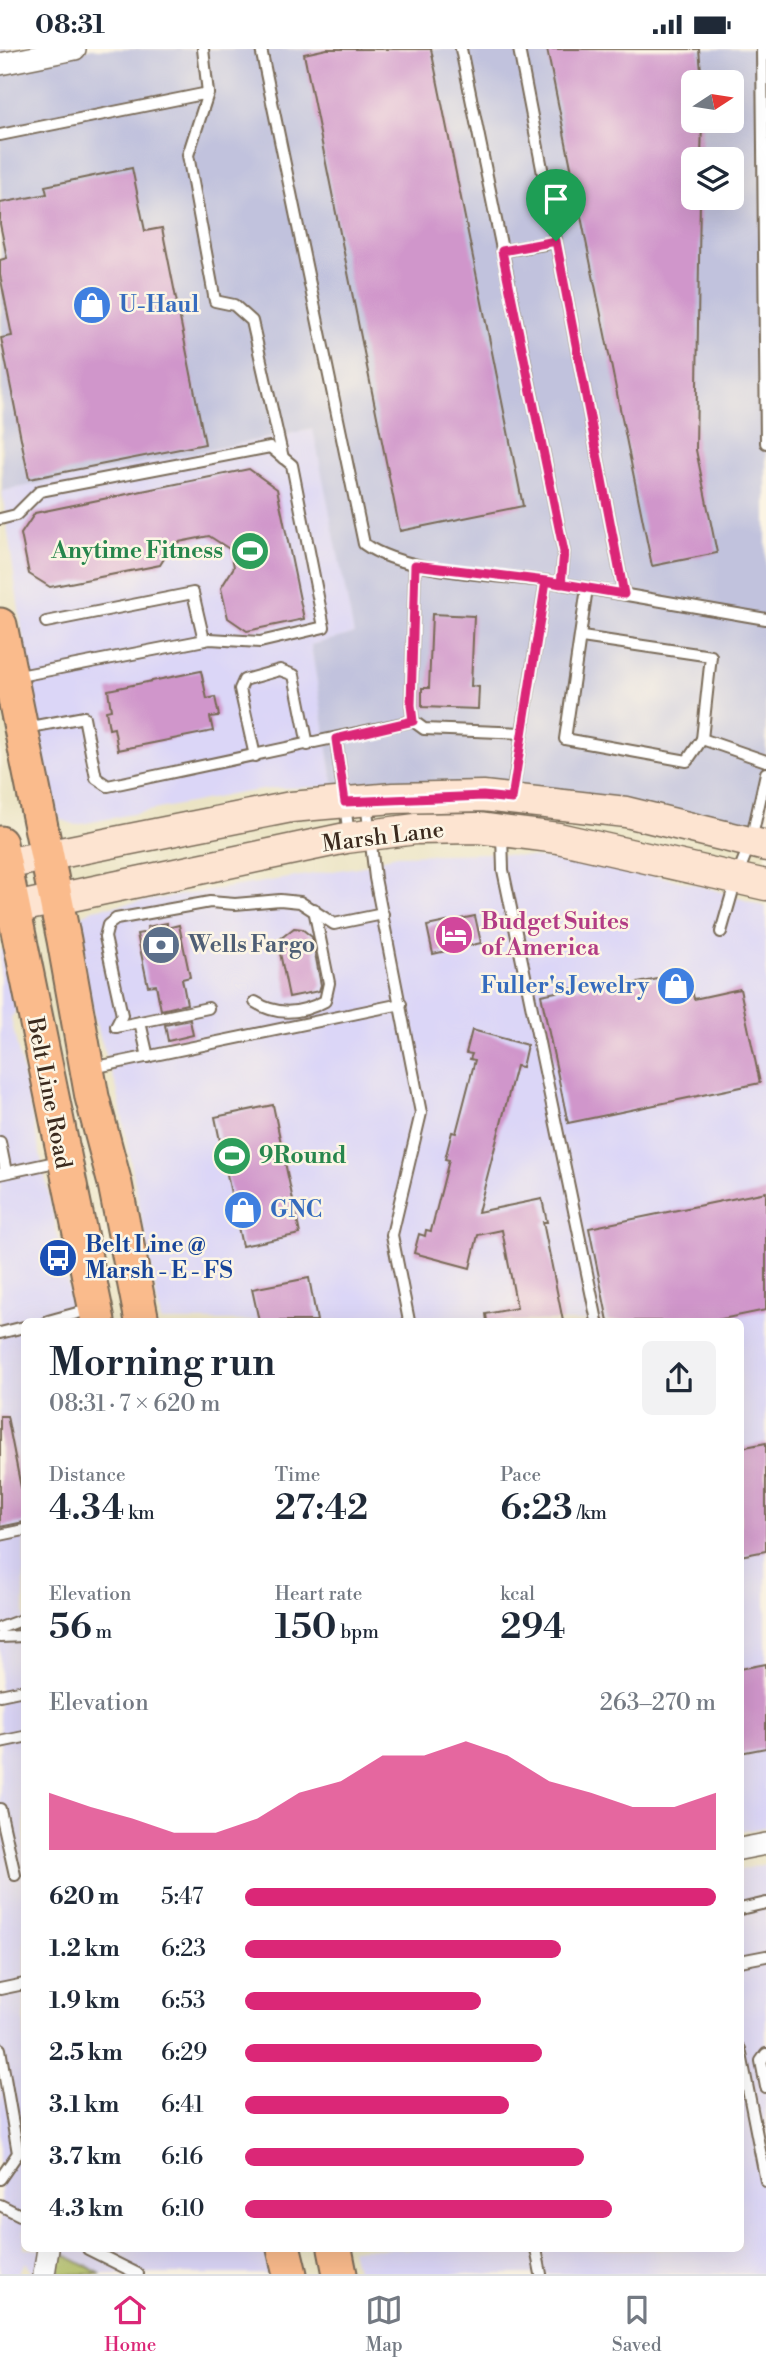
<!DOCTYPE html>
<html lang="en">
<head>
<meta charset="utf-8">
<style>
	body { margin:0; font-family:"Libre Bodoni",serif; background:#f2f2f3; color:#1f2937; height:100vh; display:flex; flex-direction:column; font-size:26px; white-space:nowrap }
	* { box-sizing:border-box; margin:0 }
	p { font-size:23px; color:#747a83 }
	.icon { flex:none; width:38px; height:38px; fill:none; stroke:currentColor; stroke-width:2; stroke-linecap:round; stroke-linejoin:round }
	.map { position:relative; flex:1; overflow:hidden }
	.panel { position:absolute; left:21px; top:1269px; width:723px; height:934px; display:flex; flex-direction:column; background:#fff; border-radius:10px; box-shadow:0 7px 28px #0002 }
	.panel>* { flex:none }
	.needle { width:46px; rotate:78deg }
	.fabs { position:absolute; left:681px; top:21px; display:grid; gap:14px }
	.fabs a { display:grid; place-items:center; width:63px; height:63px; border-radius:10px; background:#fff; box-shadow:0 7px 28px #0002; font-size:35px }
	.pin { position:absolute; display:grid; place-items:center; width:60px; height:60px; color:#fff; margin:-72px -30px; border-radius:50% 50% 50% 0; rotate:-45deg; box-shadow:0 0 7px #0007 }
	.pin .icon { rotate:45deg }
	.round { display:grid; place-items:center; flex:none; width:74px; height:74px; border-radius:10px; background:#f2f2f3 }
	.summary { display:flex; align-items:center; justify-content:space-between; height:119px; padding:0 28px }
	h1 { font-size:38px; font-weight:600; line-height:52px }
	.metrics { display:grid; grid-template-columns:repeat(3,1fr); gap:10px; height:119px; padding:7px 28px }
	.metrics div { display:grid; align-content:center }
	.metrics b { font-size:35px; font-weight:600 }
	.metrics small { font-size:19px; font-weight:400 }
	.metrics p { font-size:19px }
	.chart { height:196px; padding:14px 28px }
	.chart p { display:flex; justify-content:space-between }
	.chart svg { width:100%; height:126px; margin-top:7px; fill:#db2777; opacity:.7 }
	ul { padding:0 28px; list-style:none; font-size:23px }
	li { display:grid; grid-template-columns:112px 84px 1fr; align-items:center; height:52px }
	li i { height:18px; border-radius:9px; background:#db2777 }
	.status { display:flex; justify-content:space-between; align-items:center; height:49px; padding:0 35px; background:#fff; direction:ltr }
	.status svg { height:19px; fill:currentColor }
	.tab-bar { display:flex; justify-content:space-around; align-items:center; height:98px; border-top:2px solid #e0e1e3; background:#fff; font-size:19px; color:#747a83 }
	.tab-bar a { display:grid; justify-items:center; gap:4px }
	.tab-bar .selected { color:#db2777 }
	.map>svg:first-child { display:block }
	.built { fill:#dbd6f7 }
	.industrial { fill:#c1c2dd; fill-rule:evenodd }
	.green { fill:#aebd60; stroke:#74743f; stroke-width:2 }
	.building { fill:#d096cb }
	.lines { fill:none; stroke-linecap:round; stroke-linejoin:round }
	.service-casing { stroke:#796b58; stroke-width:14 }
	.minor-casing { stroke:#796b58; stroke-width:24 }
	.secondary-casing { stroke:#796b58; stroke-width:33 }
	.primary-casing { stroke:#796b58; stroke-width:37 }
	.service { stroke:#fff; stroke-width:10 }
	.minor { stroke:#fff; stroke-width:21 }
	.secondary { stroke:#fde4d1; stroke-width:30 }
	.primary { stroke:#fabb8c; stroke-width:33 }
	.route-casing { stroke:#fff; stroke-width:14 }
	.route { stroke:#db2777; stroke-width:9 }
	.labels { text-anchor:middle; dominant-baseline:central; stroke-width:5; stroke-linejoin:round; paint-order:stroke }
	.shop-label { font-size:23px; font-weight:bold; fill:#366cbe; stroke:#fcf5e5; text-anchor:start }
	.leisure-label { font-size:23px; font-weight:bold; fill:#27864d; stroke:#fcf5e5; text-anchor:end }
	.street-label { font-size:23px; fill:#3b2a1e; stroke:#fcf5e5 }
	.hotel-label { font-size:23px; font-weight:bold; fill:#b23c85; stroke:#fcf5e5; text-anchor:start }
	.service-label { font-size:23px; font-weight:bold; fill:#4e5e75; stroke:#fcf5e5; text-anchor:start }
	.transit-label { font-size:23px; font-weight:bold; fill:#164399; stroke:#fcf5e5; text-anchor:start }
</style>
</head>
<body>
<div class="status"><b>08:31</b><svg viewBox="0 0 49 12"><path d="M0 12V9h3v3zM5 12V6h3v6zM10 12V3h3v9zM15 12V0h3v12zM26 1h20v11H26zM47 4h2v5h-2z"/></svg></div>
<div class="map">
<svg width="766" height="2225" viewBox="0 0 766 2225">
	<rect width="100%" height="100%" fill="#fcf5e5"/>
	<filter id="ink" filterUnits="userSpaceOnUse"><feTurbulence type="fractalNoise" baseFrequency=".0143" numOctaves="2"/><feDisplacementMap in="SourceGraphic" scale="14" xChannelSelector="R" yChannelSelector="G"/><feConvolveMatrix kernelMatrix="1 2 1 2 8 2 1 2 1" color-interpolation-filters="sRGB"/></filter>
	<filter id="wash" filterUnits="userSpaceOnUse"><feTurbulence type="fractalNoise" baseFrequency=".00686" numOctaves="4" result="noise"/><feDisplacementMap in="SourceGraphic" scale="28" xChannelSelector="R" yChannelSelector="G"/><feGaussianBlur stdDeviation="1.57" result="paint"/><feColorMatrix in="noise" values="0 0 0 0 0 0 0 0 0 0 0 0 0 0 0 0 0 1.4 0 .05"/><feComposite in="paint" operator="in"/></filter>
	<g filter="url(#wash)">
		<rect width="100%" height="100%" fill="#ebe4c4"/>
		<g class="built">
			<path d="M314 380 354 585 311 596 334 738 277 739 240 744 76 776 60 770 52 758 32 651 2 442Z"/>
			<path d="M492 804 615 817 706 838 766 858V1778L740 1783V1272H161L117 1040 95 972 77 885 80 868 93 860 364 817 395 806Z"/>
			<path d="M0 899 5 902 16 961 11 969 69 1240 81 1272H24V2200H268L272 2225H33L26 2213 17 2225H0Z"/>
			<path d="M766 1815V2225H357L351 2200H740V1821Z"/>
		</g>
		<path class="industrial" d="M0 0H766V786L493 735 334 738 311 596 354 585 313 380 2 442ZM693 33H732V72H693ZM693 110H732V149H693Z"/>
		<path class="green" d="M65 2206 101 2225H61L55 2212Z"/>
		<g id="blocks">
			<g class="building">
				<path d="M327 0H431L523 457 400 482 304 5Z"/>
				<path d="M547 0H699L702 33H693V72H702L701 110H693V149H700L696 401 717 504 652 517Z"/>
				<path d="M132 119 145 182 162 179 205 395 29 430 1 289 12 287 0 226V211L7 209 0 175V154L47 145 45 137Z"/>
				<path d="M249 420 277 440 304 570 247 582 228 569 221 539 234 518 231 501 209 487 174 494 160 516 50 538 29 525 21 485 35 464Z"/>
				<path d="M432 565 474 567 471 637 479 638 478 660 422 658V639H429Z"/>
				<path d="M201 622 207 650 215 648 219 667 210 668 213 682 118 701 114 679 109 680 106 662 111 661 108 641Z"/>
				<path d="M475 867 481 894 433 905 427 877Z"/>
				<path d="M167 874V879L179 876 190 928 182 930 187 955 161 961 156 936 148 937 137 885 148 883 147 878Z"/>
				<path d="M294 879 302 880 312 888 321 936 319 942 289 948 279 899 280 890Z"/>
				<path d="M688 924 694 950 740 940 760 1034 568 1074 541 946 606 933 608 940Z"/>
				<path d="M190 971 193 986 168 992 165 976Z"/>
				<path d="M472 981 527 996 522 1018 516 1017 478 1163 542 1150 547 1173H543L563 1272H487L486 1265 517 1259 502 1181 478 1186 470 1219 414 1204 419 1185 425 1187 426 1181 431 1182 449 1111 445 1110 452 1083 456 1084 475 1011 470 1010 472 1005 466 1004Z"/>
				<path d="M273 1056 300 1185 242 1197 215 1068Z"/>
				<path d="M766 1143V1261L712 1272H608L589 1179Z"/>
				<path d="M309 1229 317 1272H259L252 1240Z"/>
				<path d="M0 1367H7L24 1454V1473L0 1478Z"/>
				<path d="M766 1394V1502L740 1507V1399Z"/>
				<path d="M766 1615V1699L740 1704V1620Z"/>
			</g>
		</g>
	</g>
	<g filter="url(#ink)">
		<use href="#blocks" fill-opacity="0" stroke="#796b58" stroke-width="2"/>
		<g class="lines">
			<defs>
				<g id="service">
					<path d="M203 0 208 44 188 106 215 252 234 256 252 272 283 409"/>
					<path d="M261 0 364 495C404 524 496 526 546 532"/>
					<path d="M461 0 564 503 561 535"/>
					<path d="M519 0 624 545"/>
					<path d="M762 0 766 394"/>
					<path d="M0 86 208 44"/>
					<path d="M502 202 556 193"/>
					<path d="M0 470 16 466 40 442 270 398 292 416 324 578 260 593 210 590 14 628"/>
					<path d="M415 516 411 656 413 672 424 680 522 684"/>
					<path d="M587 539 565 690 687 712 702 690 766 712"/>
					<path d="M46 573 193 544 204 591"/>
					<path d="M582 588 711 607 702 690"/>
					<path d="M25 679 84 668 96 729 108 737 413 672"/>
					<path d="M336 690 349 786"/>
					<path d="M255 707 240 640 244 631 280 621 294 626 308 696"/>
					<path d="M512 748 546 532 766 570"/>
					<path d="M366 753 375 829 421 1064 392 1186 409 1272"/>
					<path d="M502 785 503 821 597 1272"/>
					<path d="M721 883 737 827 751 792 766 724"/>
					<path d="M255 953C277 967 301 965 325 952L329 934 314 860"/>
					<path d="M140 973 148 1008"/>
					<path d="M116 978 122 966 105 888 108 876 116 870 210 853 235 855 280 851 300 853 334 875 383 865"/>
					<path d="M116 978 208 959"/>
					<path d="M92 1019 401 955"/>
					<path d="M0 1093 6 1123"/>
					<path d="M0 1125 60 1112"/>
					<path d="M48 1272 92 1260"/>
					<path d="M0 1284 24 1278"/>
					<path d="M0 1486 24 1481"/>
					<path d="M0 1579 24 1570"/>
					<path d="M0 1588 24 1587"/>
					<path d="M0 1646 24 1641"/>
					<path d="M0 1693 24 1688"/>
					<path d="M0 1760 15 1826"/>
					<path d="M740 1860 766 1854"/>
					<path d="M740 1912 766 1907"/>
					<path d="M0 1940 24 1935"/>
					<path d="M0 2000 18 2104 0 2130"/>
					<path d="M740 2000 766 2132"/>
					<path d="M766 2005 761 2012 766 2038"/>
					<path d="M0 2156 24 2168"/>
					<path d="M88 2200 138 2225"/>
					<path d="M536 2200 541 2225"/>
				</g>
				<g id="minor">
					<path d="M0 15 75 0"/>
					<path d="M740 1800 766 1795"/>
					<path d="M44 2225 48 2200"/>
				</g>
				<g id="secondary">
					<path d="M0 816 291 758 393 749 483 747 626 763 766 797"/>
					<path d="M0 862 346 789 416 780 478 779 558 789 766 836"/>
				</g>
				<g id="primary">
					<path d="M0 576 64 891 92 1048 115 1135 142 1272"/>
					<path d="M0 794 98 1272"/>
					<path d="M284 2200 290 2225"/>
					<path d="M335 2200 340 2225"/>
				</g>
			</defs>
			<use href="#service" class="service-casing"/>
			<use href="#minor" class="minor-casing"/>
			<use href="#secondary" class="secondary-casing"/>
			<use href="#primary" class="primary-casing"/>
			<use href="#service" class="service"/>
			<use href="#minor" class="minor"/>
			<use href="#secondary" class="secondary"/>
			<use href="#primary" class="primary"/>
		</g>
	</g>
	<g class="lines" filter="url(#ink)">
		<defs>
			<path id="route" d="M556 192 502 202 564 503 561 535 546 532 415 516 411 656 413 672 336 690 345 753 483 747 512 750 546 532 624 545 556 192"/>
		</defs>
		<use href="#route" class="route-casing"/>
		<use href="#route" class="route"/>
	</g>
	<defs>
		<symbol id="shop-disc" viewBox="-11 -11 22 22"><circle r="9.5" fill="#3f7fe0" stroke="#fcf5e5"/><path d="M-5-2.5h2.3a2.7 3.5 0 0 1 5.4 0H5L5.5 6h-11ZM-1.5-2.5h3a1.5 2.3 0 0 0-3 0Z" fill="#fff"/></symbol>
		<symbol id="stadium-disc" viewBox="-11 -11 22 22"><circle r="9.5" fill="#2e9e5b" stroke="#fcf5e5"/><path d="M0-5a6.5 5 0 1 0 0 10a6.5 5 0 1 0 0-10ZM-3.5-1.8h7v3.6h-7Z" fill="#fff"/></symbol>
		<symbol id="hotel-disc" viewBox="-11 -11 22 22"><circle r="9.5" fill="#d1479c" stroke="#fcf5e5"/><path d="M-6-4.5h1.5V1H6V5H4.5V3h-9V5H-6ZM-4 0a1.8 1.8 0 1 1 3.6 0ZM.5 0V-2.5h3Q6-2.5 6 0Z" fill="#fff"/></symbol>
		<symbol id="bank-disc" viewBox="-11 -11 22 22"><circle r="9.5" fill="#5c6f8a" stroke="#fcf5e5"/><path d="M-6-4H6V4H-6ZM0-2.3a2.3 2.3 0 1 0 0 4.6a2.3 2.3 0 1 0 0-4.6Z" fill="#fff"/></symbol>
		<symbol id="bus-disc" viewBox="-11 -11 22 22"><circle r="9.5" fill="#1a4fb4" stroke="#fcf5e5"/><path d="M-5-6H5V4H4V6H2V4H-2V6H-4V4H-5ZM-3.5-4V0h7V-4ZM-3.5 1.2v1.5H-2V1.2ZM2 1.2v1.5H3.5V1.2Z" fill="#fff"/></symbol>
	</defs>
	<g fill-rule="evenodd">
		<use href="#shop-disc" x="70" y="234" width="44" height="44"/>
		<use href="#stadium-disc" x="228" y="480" width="44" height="44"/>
		<use href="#hotel-disc" x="432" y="864" width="44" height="44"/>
		<use href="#bank-disc" x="139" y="874" width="44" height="44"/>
		<use href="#shop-disc" x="654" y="915" width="44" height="44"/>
		<use href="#stadium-disc" x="210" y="1085" width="44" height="44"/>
		<use href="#shop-disc" x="221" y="1139" width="44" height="44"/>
		<use href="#bus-disc" x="36" y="1187" width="44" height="44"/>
	</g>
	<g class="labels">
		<g class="shop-label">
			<text x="119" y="256">U-Haul</text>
			<text x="649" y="937" text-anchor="end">Fuller's Jewelry</text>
			<text x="270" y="1161">GNC</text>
		</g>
		<g class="leisure-label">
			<text x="223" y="502">Anytime Fitness</text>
			<text x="259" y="1107" text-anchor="start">9Round</text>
		</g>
		<g class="street-label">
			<text transform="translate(383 788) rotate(-7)">Marsh Lane</text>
			<text transform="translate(49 1044) rotate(79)">Belt Line Road</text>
		</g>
		<g class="hotel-label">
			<text x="481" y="873">Budget Suites<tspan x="481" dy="26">of America</tspan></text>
		</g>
		<g class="service-label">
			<text x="188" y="896">Wells Fargo</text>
		</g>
		<g class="transit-label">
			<text x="85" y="1196">Belt Line @<tspan x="85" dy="26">Marsh - E - FS</tspan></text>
		</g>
	</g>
</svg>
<div class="fabs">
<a><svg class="needle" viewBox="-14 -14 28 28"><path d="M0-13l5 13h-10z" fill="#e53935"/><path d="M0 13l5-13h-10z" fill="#747a83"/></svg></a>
<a><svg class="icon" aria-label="layers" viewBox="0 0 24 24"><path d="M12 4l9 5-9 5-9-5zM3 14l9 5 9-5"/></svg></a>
</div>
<div class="pin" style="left:556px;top:192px;background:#1e9e55"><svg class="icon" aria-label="arrive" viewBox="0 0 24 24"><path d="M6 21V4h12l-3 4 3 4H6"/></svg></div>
<section class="panel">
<div class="summary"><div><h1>Morning run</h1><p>08:31 · 7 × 620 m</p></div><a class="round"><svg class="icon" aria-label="share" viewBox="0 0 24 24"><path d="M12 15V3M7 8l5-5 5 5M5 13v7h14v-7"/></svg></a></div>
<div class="metrics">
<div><p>Distance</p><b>4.34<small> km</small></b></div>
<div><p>Time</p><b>27:42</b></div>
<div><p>Pace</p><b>6:23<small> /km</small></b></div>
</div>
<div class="metrics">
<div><p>Elevation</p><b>56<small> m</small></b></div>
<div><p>Heart rate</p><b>150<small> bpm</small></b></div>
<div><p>kcal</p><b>294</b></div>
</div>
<div class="chart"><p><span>Elevation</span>263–270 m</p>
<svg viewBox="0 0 160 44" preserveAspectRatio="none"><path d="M0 44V24L10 29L20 33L30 38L40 38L50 33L60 24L70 20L80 11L90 11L100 6L110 11L120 20L130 24L140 29L150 29L160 24V44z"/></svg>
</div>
<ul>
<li><b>620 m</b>5:47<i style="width:100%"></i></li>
<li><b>1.2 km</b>6:23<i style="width:67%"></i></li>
<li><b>1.9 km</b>6:53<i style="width:50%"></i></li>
<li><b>2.5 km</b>6:29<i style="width:63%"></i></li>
<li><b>3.1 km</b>6:41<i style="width:56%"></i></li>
<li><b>3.7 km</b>6:16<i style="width:72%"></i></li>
<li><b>4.3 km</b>6:10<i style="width:78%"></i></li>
</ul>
</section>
</div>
<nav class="tab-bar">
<a class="selected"><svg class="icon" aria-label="home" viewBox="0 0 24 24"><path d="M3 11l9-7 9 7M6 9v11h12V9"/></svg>Home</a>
<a><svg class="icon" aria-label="map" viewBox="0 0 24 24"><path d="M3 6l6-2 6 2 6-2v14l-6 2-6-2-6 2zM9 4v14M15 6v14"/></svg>Map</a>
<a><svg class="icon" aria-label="saved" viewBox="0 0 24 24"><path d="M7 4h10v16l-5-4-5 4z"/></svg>Saved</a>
</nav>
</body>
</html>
